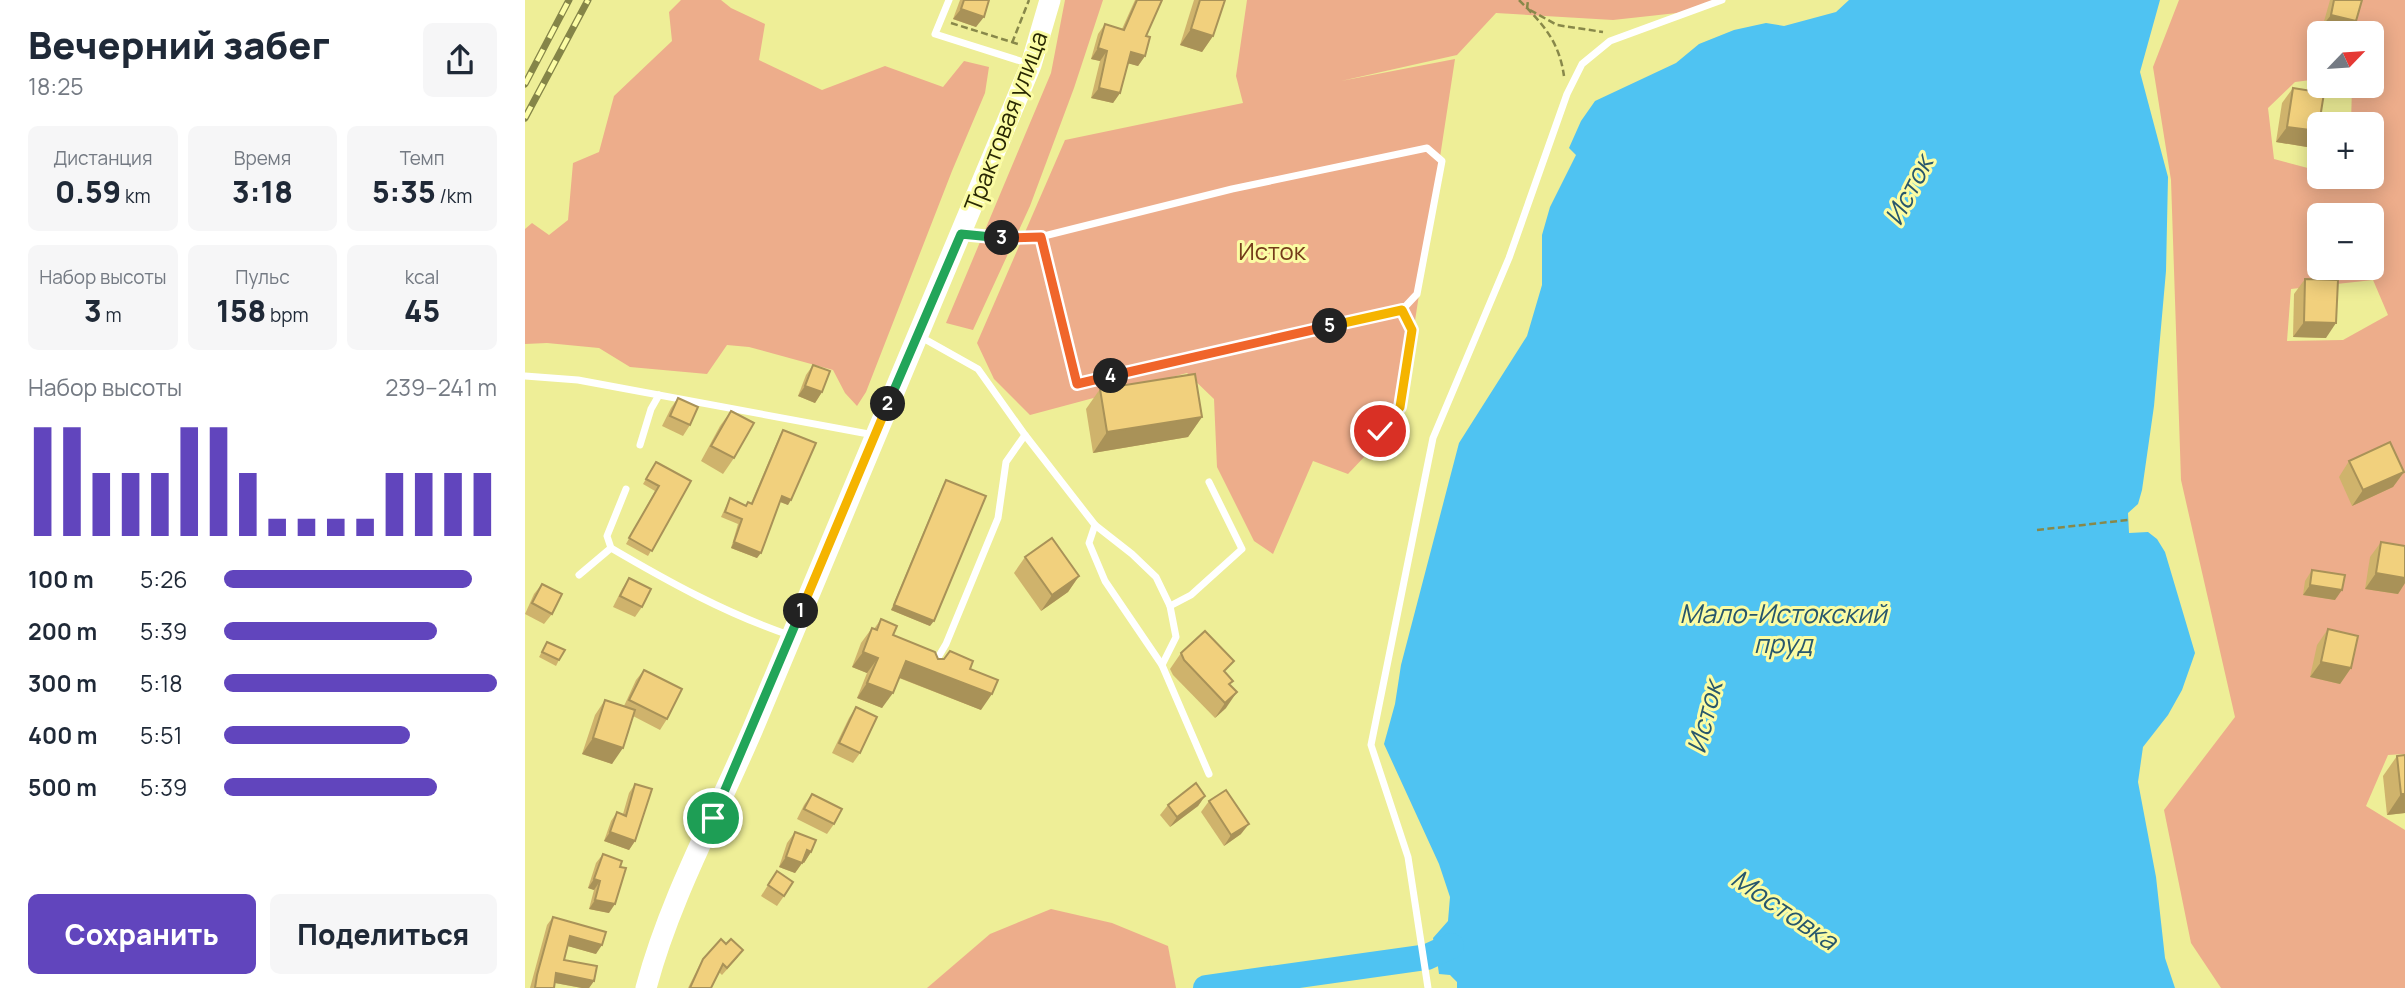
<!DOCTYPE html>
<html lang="ru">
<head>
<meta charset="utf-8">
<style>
	body { margin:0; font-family:Manrope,sans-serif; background:#f6f6f7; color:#1f2937; height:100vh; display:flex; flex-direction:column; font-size:26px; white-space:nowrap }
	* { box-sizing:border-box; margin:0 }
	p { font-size:23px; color:#747a83 }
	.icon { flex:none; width:38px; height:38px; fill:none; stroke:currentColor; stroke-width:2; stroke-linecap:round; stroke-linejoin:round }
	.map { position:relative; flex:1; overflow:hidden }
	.panel { display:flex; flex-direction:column; background:#fff; width:525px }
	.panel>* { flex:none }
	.needle { width:46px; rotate:65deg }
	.buttons { position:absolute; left:1782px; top:21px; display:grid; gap:14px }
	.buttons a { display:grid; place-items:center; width:77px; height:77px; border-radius:10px; background:#fff; box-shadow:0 4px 18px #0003; font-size:35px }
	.pin { position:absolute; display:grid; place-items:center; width:60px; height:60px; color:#fff; margin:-30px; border:4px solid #fff; border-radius:50%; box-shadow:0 2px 7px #0007 }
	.km { position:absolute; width:35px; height:35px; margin:-18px; border-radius:50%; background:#222; color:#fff; font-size:19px; line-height:35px; text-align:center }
	.round { display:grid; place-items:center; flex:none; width:74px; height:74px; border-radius:10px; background:#f6f6f7 }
	.summary { display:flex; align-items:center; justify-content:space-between; height:119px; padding:0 28px }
	h1 { font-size:38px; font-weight:800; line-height:52px }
	.figures { display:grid; grid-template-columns:repeat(3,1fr); gap:10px; height:119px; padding:7px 28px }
	.figures div { display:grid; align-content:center; border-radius:10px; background:#f6f6f7; text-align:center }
	.figures b { font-size:30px; font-weight:800 }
	.figures small { font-size:19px; font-weight:400 }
	.figures p { font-size:19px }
	.chart { height:196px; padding:14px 28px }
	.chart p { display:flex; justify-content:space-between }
	.chart svg { width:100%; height:126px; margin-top:7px; stroke:#6145bd; stroke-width:6 }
	.action { display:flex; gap:14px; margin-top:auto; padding:14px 28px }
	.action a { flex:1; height:80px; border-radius:10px; background:#6145bd; color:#fff; font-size:28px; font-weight:800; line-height:80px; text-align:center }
	.action a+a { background:#f6f6f7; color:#1f2937 }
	ul { padding:0 28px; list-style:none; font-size:23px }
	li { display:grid; grid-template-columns:112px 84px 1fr; align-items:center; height:52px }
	li i { height:18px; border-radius:9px; background:#6145bd }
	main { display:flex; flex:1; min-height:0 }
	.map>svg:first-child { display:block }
	.green { fill:#edad8b; fill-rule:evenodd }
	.water { fill:#4fc3f2 }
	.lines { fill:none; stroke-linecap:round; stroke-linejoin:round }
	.river { stroke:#4fc3f2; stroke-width:26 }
	.path { stroke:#88884a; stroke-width:2.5; stroke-dasharray:7 3.5; stroke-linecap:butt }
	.service { stroke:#fff; stroke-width:7 }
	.secondary { stroke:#fff; stroke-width:21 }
	.rail-casing { stroke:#858548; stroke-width:7 }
	.rail { stroke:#fbfca4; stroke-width:4.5; stroke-dasharray:13; stroke-linecap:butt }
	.wall { fill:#cfb36c }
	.shaded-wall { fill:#a99258 }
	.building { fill:#f1d07d; stroke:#a99258; stroke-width:2 }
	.split-1-casing { stroke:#fff; stroke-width:14 }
	.split-2-casing { stroke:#fff; stroke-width:14 }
	.split-3-casing { stroke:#fff; stroke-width:14 }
	.split-4-casing { stroke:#fff; stroke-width:14 }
	.split-5-casing { stroke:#fff; stroke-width:14 }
	.split-6-casing { stroke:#fff; stroke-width:14 }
	.split-1 { stroke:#22a559; stroke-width:9 }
	.split-2 { stroke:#f5b400; stroke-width:9 }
	.split-3 { stroke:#22a559; stroke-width:9 }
	.split-4 { stroke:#f0652b; stroke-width:9 }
	.split-5 { stroke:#f0652b; stroke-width:9 }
	.split-6 { stroke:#f5b400; stroke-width:9 }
	.labels { text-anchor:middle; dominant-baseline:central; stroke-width:6; stroke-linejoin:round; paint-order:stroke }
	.street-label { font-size:24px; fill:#292803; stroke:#fbfca4 }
	.park-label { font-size:24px; fill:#753c1b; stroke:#fbfca4 }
	.water-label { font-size:26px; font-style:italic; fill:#28576c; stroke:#fbfca4 }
</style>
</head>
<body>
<main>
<section class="panel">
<div class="summary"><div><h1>Вечерний забег</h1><p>18:25</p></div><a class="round"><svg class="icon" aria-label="share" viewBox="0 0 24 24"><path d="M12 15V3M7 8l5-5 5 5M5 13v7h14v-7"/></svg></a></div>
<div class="figures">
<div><p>Дистанция</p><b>0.59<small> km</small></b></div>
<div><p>Время</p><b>3:18</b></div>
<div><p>Темп</p><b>5:35<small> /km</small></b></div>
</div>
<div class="figures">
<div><p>Набор высоты</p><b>3<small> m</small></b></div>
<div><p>Пульс</p><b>158<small> bpm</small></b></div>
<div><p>kcal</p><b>45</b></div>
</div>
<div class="chart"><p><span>Набор высоты</span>239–241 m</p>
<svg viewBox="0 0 160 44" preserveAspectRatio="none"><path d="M5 44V6M15 44V6M25 44V22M35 44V22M45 44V22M55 44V6M65 44V6M75 44V22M85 44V38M95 44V38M105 44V38M115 44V38M125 44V22M135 44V22M145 44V22M155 44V22"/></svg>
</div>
<ul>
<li><b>100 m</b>5:26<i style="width:91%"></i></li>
<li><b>200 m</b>5:39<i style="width:78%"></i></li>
<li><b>300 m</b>5:18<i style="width:100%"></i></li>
<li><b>400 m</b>5:51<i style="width:68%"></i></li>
<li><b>500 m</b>5:39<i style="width:78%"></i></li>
</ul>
<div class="action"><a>Сохранить</a><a>Поделиться</a></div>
</section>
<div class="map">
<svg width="1880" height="988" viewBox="0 0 1880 988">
	<rect width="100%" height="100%" fill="#eeee97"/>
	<g class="green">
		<path d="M156 0H196L206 8 240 24 234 60 297 90 360 66 418 87 439 61 464 67 460 93 427 171 341 392 332 406 320 393 308 370 224 347 202 345 182 374 105 367 74 348 22 343 0 344V229L7 223 24 235 43 220 48 163 74 152 89 96 147 41 144 12Z"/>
		<path d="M540 0H578L549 88 505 206 448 330 421 323 526 73Z"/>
		<path d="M722 0H1195L1170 11 1088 20 971 13 932 55 816 81 930 59 875 419 823 474 788 461 748 554 729 541 692 467 689 399 662 373 505 415 469 379 452 343 540 140 718 103 711 76Z"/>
		<path d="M1654 0H1880V754L1863 755 1841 806 1880 830V988H1696L1666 943 1639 810 1710 717 1656 480 1646 180 1628 67ZM1794 33H1846V86H1827L1826 124H1846V177H1825L1824 179 1794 177V171L1749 159 1743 108 1770 82 1794 79ZM1794 215H1846V268H1794ZM1848 280 1863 315 1818 340 1762 341 1766 289Z"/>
		<path d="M526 909 587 923 643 946 651 988H402L465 934Z"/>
	</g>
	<path class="water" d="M1324 0H1635L1615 72 1643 177 1641 271 1629 406 1617 490 1613 504 1603 513 1604 533 1623 532 1632 539 1640 552 1670 653 1657 690 1643 715 1618 747 1613 782 1631 877 1640 958 1650 988H932V982L925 975 914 974 912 960 903 961 902 952 910 950 908 938 923 921 925 897 914 864 859 744 870 704 876 665 934 443 1002 336 1017 285V235L1025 207 1051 155 1044 148 1056 121 1070 101 1151 63 1174 44 1209 30 1241 23 1259 26 1311 12Z"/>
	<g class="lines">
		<path class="river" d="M681 988 902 957 926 946"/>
		<g class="path">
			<path d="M994 0C1018 24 1034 41 1039 76"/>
			<path d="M1002 9 1003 0"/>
			<path d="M1005 10 1032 25 1078 32"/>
			<path d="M426 23 493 44"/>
			<path d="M487 43 504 0"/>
			<path d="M1512 530 1603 520"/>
		</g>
		<g class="service">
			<path d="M424 0 410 34 505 64"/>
			<path d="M437 235 469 239 515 237 552 384 877 310"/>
			<path d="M515 237 707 189 902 148 917 161 892 294 877 310 887 330 875 407 855 431"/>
			<path d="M396 337 453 369 500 435 570 525 607 554 631 577 645 606 651 637 637 665 684 774"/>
			<path d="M0 376 53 380 349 435"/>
			<path d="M115 445 126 409 134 395"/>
			<path d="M101 489 82 536 86 548C144 582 200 613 264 635"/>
			<path d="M570 525 564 543 580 581 637 665"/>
			<path d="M54 575 86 548"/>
			<path d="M645 606 666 595 717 549 684 482"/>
			<path d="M408 666 421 644 473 518 481 462 500 435"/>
			<path d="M903 988 883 857 846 745 908 438 984 258 1042 94 1057 64 1085 41 1197 0"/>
		</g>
		<path class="secondary" d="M121 988C146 894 195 808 232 719 322 500 416 283 506 65L525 0"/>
		<defs>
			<g id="rail">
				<path d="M0 84 44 0"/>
				<path d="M0 118 63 0"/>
			</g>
		</defs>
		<use href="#rail" class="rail-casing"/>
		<use href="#rail" class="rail"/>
	</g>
	<g class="wall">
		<path d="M435 0H464L451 27 428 19Z"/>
		<path d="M610 0H637L621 36 620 56 613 66 603 63 595 93 588 103 566 98 575 61 566 59 573 34 580 24 597 29Z"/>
		<path d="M669 0H700L688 36 677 52 655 45Z"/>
		<path d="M1805 0H1837L1831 21 1824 32 1798 25Z"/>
		<path d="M1768 88 1782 147 1751 142 1757 103Z"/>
		<path d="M1780 279 1801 338 1768 337 1769 294Z"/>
		<path d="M288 365 297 392 290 403 273 396 281 375Z"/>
		<path d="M575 389 677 417 663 437 568 453 561 409Z"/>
		<path d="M153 398 165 425 158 436 137 426 146 408Z"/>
		<path d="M206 411 209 458 198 474 176 461 195 426Z"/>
		<path d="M258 430 263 505 255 502 232 558 206 548 213 524 196 517 202 504 205 498 220 506 226 503 255 435Z"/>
		<path d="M1824 461 1879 472 1868 487 1827 506 1814 477Z"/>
		<path d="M131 462 166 481 123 556 101 544 130 491 118 484Z"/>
		<path d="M421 480 405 626 366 610 418 485Z"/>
		<path d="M1856 542 1880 546V583L1873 594 1840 589 1845 557Z"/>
		<path d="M500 557 554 576 543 592 516 611 489 573Z"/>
		<path d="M1787 570 1810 600 1778 595 1780 581Z"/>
		<path d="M104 578 117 607 110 617 88 607 97 589Z"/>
		<path d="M17 584 27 614 19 624 0 614 9 594Z"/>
		<path d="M356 619 368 635 413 659 445 669 456 710 374 678 357 708 332 698 342 673 327 667 336 643 347 628 349 629Z"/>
		<path d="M1803 629 1826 668 1815 684 1785 677 1792 645Z"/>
		<path d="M22 642 34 660 31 666 14 657Z"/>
		<path d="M656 653 701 673 705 685 701 708 690 718 648 675 645 669Z"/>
		<path d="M119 670 142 719 135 730 108 716 87 764 57 754 70 715 80 700 99 706 111 680Z"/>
		<path d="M331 707 335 753 328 763 307 753 324 718Z"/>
		<path d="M1880 755V813L1862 815 1858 776 1872 756Z"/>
		<path d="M110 784V841L104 850 79 841 86 821 92 812 98 814 104 793Z"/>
		<path d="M287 794 309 824 302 834 272 819 279 805Z"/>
		<path d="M680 796 673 806 645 827 635 815 643 805Z"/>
		<path d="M684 801 716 834 699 846 676 812Z"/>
		<path d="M270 832 286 852 279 863 278 862 270 873 254 867 262 843Z"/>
		<path d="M78 854 84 913 64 909 69 890 63 888 71 863Z"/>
		<path d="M252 871 259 896 252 906 236 896Z"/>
		<path d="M28 917 71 954 43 946 39 960 69 981 64 988H57L30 983 29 988H5L22 925Z"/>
		<path d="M213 957 197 975 194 972 186 988H163L174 966 178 959Z"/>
	</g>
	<g class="shaded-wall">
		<path d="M436 9 459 17 451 27 428 19Z"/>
		<path d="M1806 15 1831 21 1824 32 1798 25Z"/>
		<path d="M666 29 688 36 677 52 655 45Z"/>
		<path d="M573 48 582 51 575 61 566 59Z"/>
		<path d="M606 52 620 56 613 66 598 62Z"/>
		<path d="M574 88 595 93 588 103 566 98Z"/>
		<path d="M1762 127 1793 131 1782 147 1751 142Z"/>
		<path d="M1779 322 1811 323 1801 338 1768 337Z"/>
		<path d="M280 386 297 392 290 403 273 396Z"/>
		<path d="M677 417 663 437 568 453 582 432Z"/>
		<path d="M1879 472 1868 487 1827 506 1838 490Z"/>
		<path d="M257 496 266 500 263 505 253 501Z"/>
		<path d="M209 542 236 553 232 558 206 548Z"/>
		<path d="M1851 573 1880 578V583L1873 594 1840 589Z"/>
		<path d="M554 576 543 592 516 611 527 595Z"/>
		<path d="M1785 585 1817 590 1810 600 1778 595Z"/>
		<path d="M369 605 409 621 405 626 366 610Z"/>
		<path d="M338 652 353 658 342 673 327 667Z"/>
		<path d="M381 661 467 694 456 710 370 676Z"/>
		<path d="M1796 662 1826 668 1815 684 1785 677Z"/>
		<path d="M342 683 368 693 357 708 332 698Z"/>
		<path d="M712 692 701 708 690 718 700 703Z"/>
		<path d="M68 738 98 748 87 764 57 754Z"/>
		<path d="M1876 794H1880V813L1862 815Z"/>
		<path d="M680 796 673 806 645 827 652 817Z"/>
		<path d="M724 824 716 834 699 846 706 835Z"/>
		<path d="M85 832 110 841 104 850 79 841Z"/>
		<path d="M282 850 286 852 279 863 275 861Z"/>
		<path d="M261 857 277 863 270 873 254 867Z"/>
		<path d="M69 879 75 881 69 890 63 888Z"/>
		<path d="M70 900 90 904 84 913 64 909Z"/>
		<path d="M45 936 77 945 71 954 39 945Z"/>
		<path d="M31 973 69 981 64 988H57L25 982Z"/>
	</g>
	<g class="building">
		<path d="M439 0H464L459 17 436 9Z"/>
		<path d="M612 0H637L621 36 625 37 620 56 606 52 595 93 574 88 582 51 573 48 580 24 599 30Z"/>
		<path d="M675 0H700L688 36 666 29Z"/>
		<path d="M1809 0H1837L1831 21 1806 15Z"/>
		<path d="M1768 88 1799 93 1793 131 1762 127Z"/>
		<path d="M1780 279 1813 280 1811 323 1779 322Z"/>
		<path d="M288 365 305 371 297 392 280 386Z"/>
		<path d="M670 374 677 417 582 432 575 389Z"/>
		<path d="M153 398 173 407 165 425 145 416Z"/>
		<path d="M206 411 229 423 209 458 186 446Z"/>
		<path d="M258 430 291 443 266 500 257 496 236 553 209 542 217 519 200 512 205 498 221 506 223 502 227 504Z"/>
		<path d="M1865 442 1879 472 1838 490 1824 461Z"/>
		<path d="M131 462 166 481 127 551 104 538 134 486 121 479Z"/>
		<path d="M421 480 461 496 409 621 369 605Z"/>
		<path d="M527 538 554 576 527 595 500 557Z"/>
		<path d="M1856 542 1880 546V578L1851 573Z"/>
		<path d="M1787 570 1820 575 1817 590 1785 585Z"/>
		<path d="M104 578 126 589 117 607 95 596Z"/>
		<path d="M17 584 37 594 27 614 7 603Z"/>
		<path d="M356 619 372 626 368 635 410 652 413 659H419L425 651 448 661 445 669 473 680 467 694 381 661 368 693 342 683 353 658 338 652 347 628 352 630Z"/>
		<path d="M1803 629 1833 636 1826 668 1796 662Z"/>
		<path d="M680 631 709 661 699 671 708 681 704 684 712 692 700 703 659 660 656 653Z"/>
		<path d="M22 642 40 650 34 660 17 652Z"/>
		<path d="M119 670 157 689 142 719 104 700Z"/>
		<path d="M80 700 110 710 98 748 68 738Z"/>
		<path d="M331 707 352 717 335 753 314 743Z"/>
		<path d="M1880 755V794H1876L1872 756Z"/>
		<path d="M671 783 680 796 652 817 643 805Z"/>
		<path d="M110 784 127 789 110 841 85 832 92 812 101 816Z"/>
		<path d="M701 790 724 824 706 835 684 801Z"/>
		<path d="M287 794 317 809 309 824 279 809Z"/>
		<path d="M270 832 291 840 286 852 282 850 277 863 261 857Z"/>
		<path d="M78 854 97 861 95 867 101 868 90 904 70 900 75 881 69 879Z"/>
		<path d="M252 871 268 882 259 896 243 885Z"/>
		<path d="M28 917 81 932 77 945 45 936 39 960 72 966 69 981 31 973 29 988H10L12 975Z"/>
		<path d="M196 939 201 944 206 939 218 950 202 968 198 964 186 988H165L178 959Z"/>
	</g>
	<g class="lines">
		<defs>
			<path id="split-1" d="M188 818 276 611"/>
			<path id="split-2" d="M276 611 363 404"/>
			<path id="split-3" d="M363 404 436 234 477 238"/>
			<path id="split-4" d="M477 238 516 237 552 384 586 376"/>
			<path id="split-5" d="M586 376 805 326"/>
			<path id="split-6" d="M805 326 877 310 887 330 875 407 855 431"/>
		</defs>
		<use href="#split-1" class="split-1-casing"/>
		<use href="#split-2" class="split-2-casing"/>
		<use href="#split-3" class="split-3-casing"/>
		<use href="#split-4" class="split-4-casing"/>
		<use href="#split-5" class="split-5-casing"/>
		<use href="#split-6" class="split-6-casing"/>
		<use href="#split-1" class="split-1"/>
		<use href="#split-2" class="split-2"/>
		<use href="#split-3" class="split-3"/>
		<use href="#split-4" class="split-4"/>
		<use href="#split-5" class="split-5"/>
		<use href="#split-6" class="split-6"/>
	</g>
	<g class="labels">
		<g class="street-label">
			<text transform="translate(480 121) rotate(-69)">Трактовая улица</text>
		</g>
		<g class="park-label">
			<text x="747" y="250">Исток</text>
		</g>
		<g class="water-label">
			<text transform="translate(1383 190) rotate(-63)">Исток</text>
			<text x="1258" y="613">Мало-Истокский<tspan x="1258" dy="30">пруд</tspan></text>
			<text transform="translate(1179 717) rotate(-76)">Исток</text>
			<text transform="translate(1260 909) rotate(34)">Мостовка</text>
		</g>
	</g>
</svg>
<div class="buttons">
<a><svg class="needle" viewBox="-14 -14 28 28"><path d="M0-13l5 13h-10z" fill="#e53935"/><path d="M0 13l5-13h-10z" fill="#747a83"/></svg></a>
<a>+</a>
<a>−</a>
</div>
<div class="pin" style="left:188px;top:818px;background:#1e9e55"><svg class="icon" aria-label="arrive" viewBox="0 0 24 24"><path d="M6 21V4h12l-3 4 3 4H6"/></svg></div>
<div class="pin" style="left:855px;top:431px;background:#d93025"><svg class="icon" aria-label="check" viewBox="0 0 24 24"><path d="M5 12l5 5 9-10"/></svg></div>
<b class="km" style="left:276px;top:611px">1</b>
<b class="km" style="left:363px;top:404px">2</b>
<b class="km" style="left:477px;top:238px">3</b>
<b class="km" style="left:586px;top:376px">4</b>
<b class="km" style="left:805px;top:326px">5</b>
</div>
</main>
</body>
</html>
